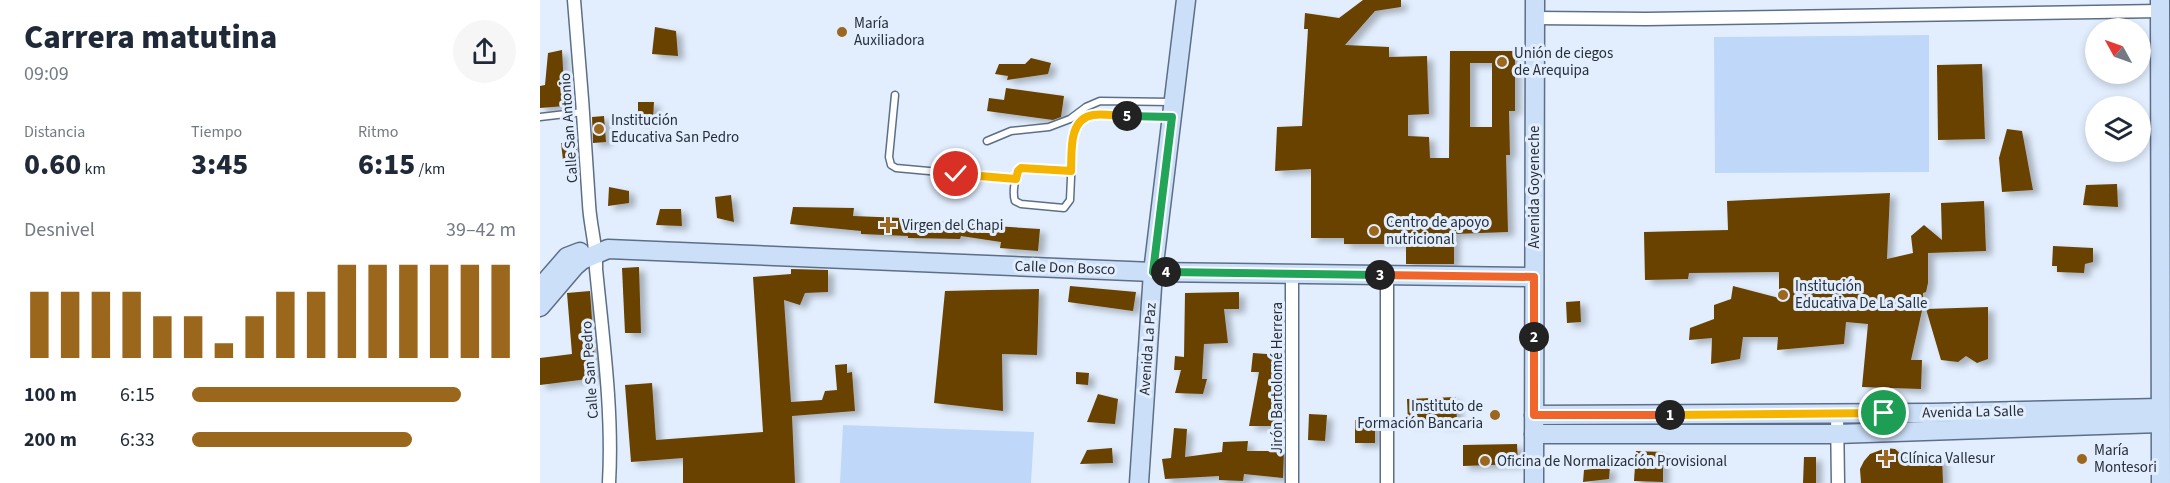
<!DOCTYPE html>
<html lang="es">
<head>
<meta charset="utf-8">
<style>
	body { margin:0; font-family:"Source Sans 3",sans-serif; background:#f6f6f7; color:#1f2937; height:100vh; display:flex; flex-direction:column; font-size:22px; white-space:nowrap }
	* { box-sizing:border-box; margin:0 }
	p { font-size:20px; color:#747a83 }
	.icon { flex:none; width:33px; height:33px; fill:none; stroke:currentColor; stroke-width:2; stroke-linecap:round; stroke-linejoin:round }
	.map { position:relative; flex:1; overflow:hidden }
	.panel { display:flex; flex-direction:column; background:#fff; width:540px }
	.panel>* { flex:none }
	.needle { width:39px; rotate:310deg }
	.buttons { position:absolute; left:1545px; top:18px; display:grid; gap:12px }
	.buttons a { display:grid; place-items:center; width:66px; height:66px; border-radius:50%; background:#fff; box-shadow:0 3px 9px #0003; font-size:30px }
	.pin { position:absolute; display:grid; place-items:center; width:51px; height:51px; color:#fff; margin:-26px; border:3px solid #fff; border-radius:50%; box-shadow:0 2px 6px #0007 }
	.km { position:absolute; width:30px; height:30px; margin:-15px; border-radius:50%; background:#222; color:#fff; font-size:16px; line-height:30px; text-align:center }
	.round { display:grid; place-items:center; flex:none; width:63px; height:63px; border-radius:32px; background:#f6f6f7 }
	.head { display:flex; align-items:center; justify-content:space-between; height:102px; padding:0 24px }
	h1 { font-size:33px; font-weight:800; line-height:45px }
	.metrics { display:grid; grid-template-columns:repeat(3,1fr); gap:9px; height:102px; padding:6px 24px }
	.metrics div { display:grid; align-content:center }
	.metrics b { font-size:30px; font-weight:800 }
	.metrics small { font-size:16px; font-weight:400 }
	.metrics p { font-size:16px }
	.chart { height:168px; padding:12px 24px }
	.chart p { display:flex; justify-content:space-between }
	.chart svg { width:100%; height:108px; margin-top:6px; stroke:#9b671d; stroke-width:6 }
	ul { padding:0 24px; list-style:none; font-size:20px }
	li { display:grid; grid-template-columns:96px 72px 1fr; align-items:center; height:45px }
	li i { height:15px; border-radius:8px; background:#9b671d }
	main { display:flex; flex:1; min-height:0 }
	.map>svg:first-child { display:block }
	.green { fill:#bfd8f9 }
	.building { fill:#694206; fill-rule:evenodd; filter:url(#shadow) }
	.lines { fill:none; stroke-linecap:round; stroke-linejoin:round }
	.lane-casing { stroke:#5d6f87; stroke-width:9 }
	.street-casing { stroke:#5d6f87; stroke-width:15 }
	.secondary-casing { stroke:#5d6f87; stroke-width:21 }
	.lane { stroke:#fff; stroke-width:6 }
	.street { stroke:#fff; stroke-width:12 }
	.secondary { stroke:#ccdff8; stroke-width:18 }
	.split-1-casing { stroke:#fff; stroke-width:12 }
	.split-2-casing { stroke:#fff; stroke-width:12 }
	.split-3-casing { stroke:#fff; stroke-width:12 }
	.split-4-casing { stroke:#fff; stroke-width:12 }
	.split-5-casing { stroke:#fff; stroke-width:12 }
	.split-6-casing { stroke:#fff; stroke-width:12 }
	.split-1 { stroke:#f5b400; stroke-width:8 }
	.split-2 { stroke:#f0652b; stroke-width:8 }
	.split-3 { stroke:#f0652b; stroke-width:8 }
	.split-4 { stroke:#22a559; stroke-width:8 }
	.split-5 { stroke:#22a559; stroke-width:8 }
	.split-6 { stroke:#f5b400; stroke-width:8 }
	.poi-dot { fill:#9b671d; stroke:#e2eefe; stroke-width:2 }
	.labels { text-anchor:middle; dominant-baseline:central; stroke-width:6; stroke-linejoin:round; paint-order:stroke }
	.poi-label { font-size:15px; fill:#262e38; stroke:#e2eefe; text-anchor:start }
	.street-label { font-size:15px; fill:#262e38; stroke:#e2eefe }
</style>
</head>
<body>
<main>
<section class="panel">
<div class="head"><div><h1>Carrera matutina</h1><p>09:09</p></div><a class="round"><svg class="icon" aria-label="share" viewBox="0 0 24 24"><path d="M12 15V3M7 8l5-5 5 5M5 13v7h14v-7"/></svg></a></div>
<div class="metrics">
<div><p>Distancia</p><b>0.60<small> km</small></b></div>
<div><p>Tiempo</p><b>3:45</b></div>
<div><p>Ritmo</p><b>6:15<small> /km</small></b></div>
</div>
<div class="chart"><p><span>Desnivel</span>39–42 m</p>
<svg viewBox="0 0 160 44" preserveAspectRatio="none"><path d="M5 44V17M15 44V17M25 44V17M35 44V17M45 44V27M55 44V27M65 44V38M75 44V27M85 44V17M95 44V17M105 44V6M115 44V6M125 44V6M135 44V6M145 44V6M155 44V6"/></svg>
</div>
<ul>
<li><b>100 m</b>6:15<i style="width:83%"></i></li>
<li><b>200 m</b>6:33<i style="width:68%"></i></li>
</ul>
</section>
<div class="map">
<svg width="1630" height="483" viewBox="0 0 1630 483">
	<defs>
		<filter id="shadow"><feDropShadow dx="6" dy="4" stdDeviation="3" flood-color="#0004"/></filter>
	</defs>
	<rect width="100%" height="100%" fill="#e2eefe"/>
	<g class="green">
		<path d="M1389 35V172L1175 173 1174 37Z"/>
		<path d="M303 425 494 432 491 483H300Z"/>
	</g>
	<g class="building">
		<path d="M823 0H861V7L835 11 805 45 849 47V57L887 56 889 114 868 115V136L889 137 890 158H909L910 51H975V111H969L970 155H966L968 232 914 234V264H866V244H804V238H771V169L735 171 737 127 762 126 768 29H764L765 13 799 18ZM930 63H952V127H930Z"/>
		<path d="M115 27 136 31 138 56 112 54Z"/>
		<path d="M22 50 25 106 0 108V86L5 85 8 53Z"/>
		<path d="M491 58 511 63 508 74 467 80 468 76 455 74 459 64H485Z"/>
		<path d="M1442 64 1445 139 1398 140 1397 65Z"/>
		<path d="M466 88 524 96 521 117 513 120 447 111 449 98 464 100Z"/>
		<path d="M98 102H114L113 119 98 122Z"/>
		<path d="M64 116 66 142 53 143 52 117Z"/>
		<path d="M1467 129 1482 131 1493 190 1462 192 1459 158Z"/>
		<path d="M36 142 38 158 23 160 21 143Z"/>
		<path d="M1577 184 1578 207 1543 205 1546 185Z"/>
		<path d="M69 187 89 191V203L68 206Z"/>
		<path d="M1350 193 1347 259 1373 253 1371 236 1384 225 1402 240 1401 203 1444 201 1446 251 1388 253V283L1386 292 1383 293V306L1371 360H1382L1381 389 1322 387 1328 324 1306 322 1304 344 1237 350 1238 337H1203L1200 359 1171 364 1172 338 1149 340 1150 328 1174 319V305L1191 299 1193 286 1239 298V272L1149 273 1148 279 1105 280 1104 232 1188 230 1187 201Z"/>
		<path d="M191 195 194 222 177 218 175 197Z"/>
		<path d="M253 207 314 208 313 216 363 218V223L455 220 454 226 500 229 498 251 460 248 461 242 421 236 420 239 368 238V236L321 234V231L250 224Z"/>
		<path d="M120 209H141L142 226 116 225Z"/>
		<path d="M1513 246 1553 248V262L1545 264 1544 273 1517 272V266H1512Z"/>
		<path d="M99 267 101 333H85L82 268Z"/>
		<path d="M251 269 288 270V292L265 293 260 305 244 300 251 402 282 400 285 391 297 390 295 365 307 364V373L312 372 315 411 252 416 255 483H143V458L91 462 85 385 112 383 116 440 223 432 213 277 251 274Z"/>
		<path d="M530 286 596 292 593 311 528 302Z"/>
		<path d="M499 289 497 355 462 354 463 411 394 403 405 291Z"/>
		<path d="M50 291 56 378 0 385V358L32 354 27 293Z"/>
		<path d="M699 292V309H684L688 343 664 344 662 379H667L663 394 635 393 641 370H634L635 356 644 357 645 293Z"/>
		<path d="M1040 301 1041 322 1027 323 1026 302Z"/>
		<path d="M1448 307V359L1437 363 1426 356 1418 362 1401 360 1386 309Z"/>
		<path d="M713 353 739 355V378L743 379 739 403H743L744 426H709L719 372H711Z"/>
		<path d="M536 372 549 373 548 385 536 384Z"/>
		<path d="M558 394 578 399 575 424 547 422Z"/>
		<path d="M916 397 917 424H901V421L868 423 867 399Z"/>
		<path d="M769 414 787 415 785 441 768 440Z"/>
		<rect x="815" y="420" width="20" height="23"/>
		<path d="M634 428 647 429 645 457 682 452 683 442 708 441 707 451H744L743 478 704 474 703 481 679 480V476L625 479 622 459 631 458Z"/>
		<path d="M977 444 978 464 923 466V445Z"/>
		<path d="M572 448 573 463 540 464 547 450Z"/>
		<path d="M1346 448 1355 449 1368 460 1402 457 1403 483H1321L1320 469 1324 461 1330 454Z"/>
		<path d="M1096 451 1123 452V482L1094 481Z"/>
		<path d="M1264 457H1276V483H1263Z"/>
		<path d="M1070 467 1069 479 1043 482 1044 470Z"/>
	</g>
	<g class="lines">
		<defs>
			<g id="lane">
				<path d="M355 95 349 157 351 165 356 168 476 179"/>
				<path d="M0 117 43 112"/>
				<path d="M447 141 471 131 509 127 530 119 546 107 560 101 632 102"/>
				<path d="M531 171 481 167C475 175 472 192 475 201L481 204 524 208 530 200 533 133 544 119 553 115 630 117"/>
			</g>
			<g id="street">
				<path d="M34 0C40 68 45 136 49 204 50 226 57 247 56 269 63 340 73 412 69 483"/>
				<path d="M995 18 1106 19 1620 11"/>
				<path d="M847 275V483"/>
				<path d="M1297 413 1298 483"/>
				<path d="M752 483V274"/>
			</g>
			<g id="secondary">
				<path d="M1620 0 1621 483"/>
				<path d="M0 288 27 257 40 252"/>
				<path d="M0 307 35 266 42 260 68 249 613 272 994 277"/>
				<path d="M994 415 1392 413 1620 408"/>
				<path d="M994 434H1297L1620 423"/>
				<path d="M599 483 613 272 646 0"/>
				<path d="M994 483 995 0"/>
			</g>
		</defs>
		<use href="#lane" class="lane-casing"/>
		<use href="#street" class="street-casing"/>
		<use href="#secondary" class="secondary-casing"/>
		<use href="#lane" class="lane"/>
		<use href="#street" class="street"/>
		<use href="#secondary" class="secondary"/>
	</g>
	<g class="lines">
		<defs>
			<path id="split-1" d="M1130 415 1344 413"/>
			<path id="split-2" d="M994 337V415H1130"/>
			<path id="split-3" d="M840 275 994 277V337"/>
			<path id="split-4" d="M626 272 840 275"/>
			<path id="split-5" d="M587 116 632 117 613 272H626"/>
			<path id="split-6" d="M416 174 476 179 478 171 481 168 531 171C532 152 528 119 553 115 563 113 576 116 587 116"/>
		</defs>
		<use href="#split-1" class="split-1-casing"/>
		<use href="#split-2" class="split-2-casing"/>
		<use href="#split-3" class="split-3-casing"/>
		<use href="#split-4" class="split-4-casing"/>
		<use href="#split-5" class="split-5-casing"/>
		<use href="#split-6" class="split-6-casing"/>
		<use href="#split-1" class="split-1"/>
		<use href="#split-2" class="split-2"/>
		<use href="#split-3" class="split-3"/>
		<use href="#split-4" class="split-4"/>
		<use href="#split-5" class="split-5"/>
		<use href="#split-6" class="split-6"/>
	</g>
	<g class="poi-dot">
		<circle cx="302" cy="32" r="6"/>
		<circle cx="962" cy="62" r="6"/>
		<circle cx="59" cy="129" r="6"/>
		<path d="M345 216h6v6h6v6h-6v6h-6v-6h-6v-6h6z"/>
		<circle cx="834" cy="231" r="6"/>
		<circle cx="1243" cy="295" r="6"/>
		<circle cx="955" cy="415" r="6"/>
		<path d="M1343 449h6v6h6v6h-6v6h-6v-6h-6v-6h6z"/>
		<circle cx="1542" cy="459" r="6"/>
		<circle cx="945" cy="461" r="6"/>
	</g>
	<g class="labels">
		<g class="poi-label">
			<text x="314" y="23">María<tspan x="314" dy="17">Auxiliadora</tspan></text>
			<text x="974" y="53">Unión de ciegos<tspan x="974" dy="17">de Arequipa</tspan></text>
			<text x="71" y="120">Institución<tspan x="71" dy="17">Educativa San Pedro</tspan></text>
			<text x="846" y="222">Centro de apoyo<tspan x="846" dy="17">nutricional</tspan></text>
			<text x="362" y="225">Virgen del Chapi</text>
			<text x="1255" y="286">Institución<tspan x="1255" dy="17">Educativa De La Salle</tspan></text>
			<text x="943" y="406" text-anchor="end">Instituto de<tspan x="943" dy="17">Formación Bancaria</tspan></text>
			<text x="1554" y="450">María<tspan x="1554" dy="17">Montesori</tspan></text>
			<text x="1360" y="458">Clínica Vallesur</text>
			<text x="957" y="461">Oficina de Normalización Provisional</text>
		</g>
		<g class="street-label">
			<text transform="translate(29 128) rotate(-94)">Calle San Antonio</text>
			<text transform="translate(994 187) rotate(-90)">Avenida Goyeneche</text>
			<text transform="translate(525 268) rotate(2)">Calle Don Bosco</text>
			<text transform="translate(608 349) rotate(-86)">Avenida La Paz</text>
			<text transform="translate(50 370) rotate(-94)">Calle San Pedro</text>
			<text transform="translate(737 378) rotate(-90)">Jirón Bartolomé Herrera</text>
			<text transform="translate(1433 412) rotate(-1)">Avenida La Salle</text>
		</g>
	</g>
</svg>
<div class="buttons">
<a><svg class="needle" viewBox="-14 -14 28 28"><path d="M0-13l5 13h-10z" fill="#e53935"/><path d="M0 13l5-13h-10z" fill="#747a83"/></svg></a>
<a><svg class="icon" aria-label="layers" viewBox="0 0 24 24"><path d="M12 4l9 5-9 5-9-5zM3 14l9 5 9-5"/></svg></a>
</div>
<div class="pin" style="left:1344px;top:413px;background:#1e9e55"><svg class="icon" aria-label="arrive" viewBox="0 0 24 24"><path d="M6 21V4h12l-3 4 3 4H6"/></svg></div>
<div class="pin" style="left:416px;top:174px;background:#d93025"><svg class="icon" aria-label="check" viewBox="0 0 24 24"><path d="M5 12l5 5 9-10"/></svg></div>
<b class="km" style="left:1130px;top:415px">1</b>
<b class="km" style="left:994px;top:337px">2</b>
<b class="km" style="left:840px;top:275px">3</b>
<b class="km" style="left:626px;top:272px">4</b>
<b class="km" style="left:587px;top:116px">5</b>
</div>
</main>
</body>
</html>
